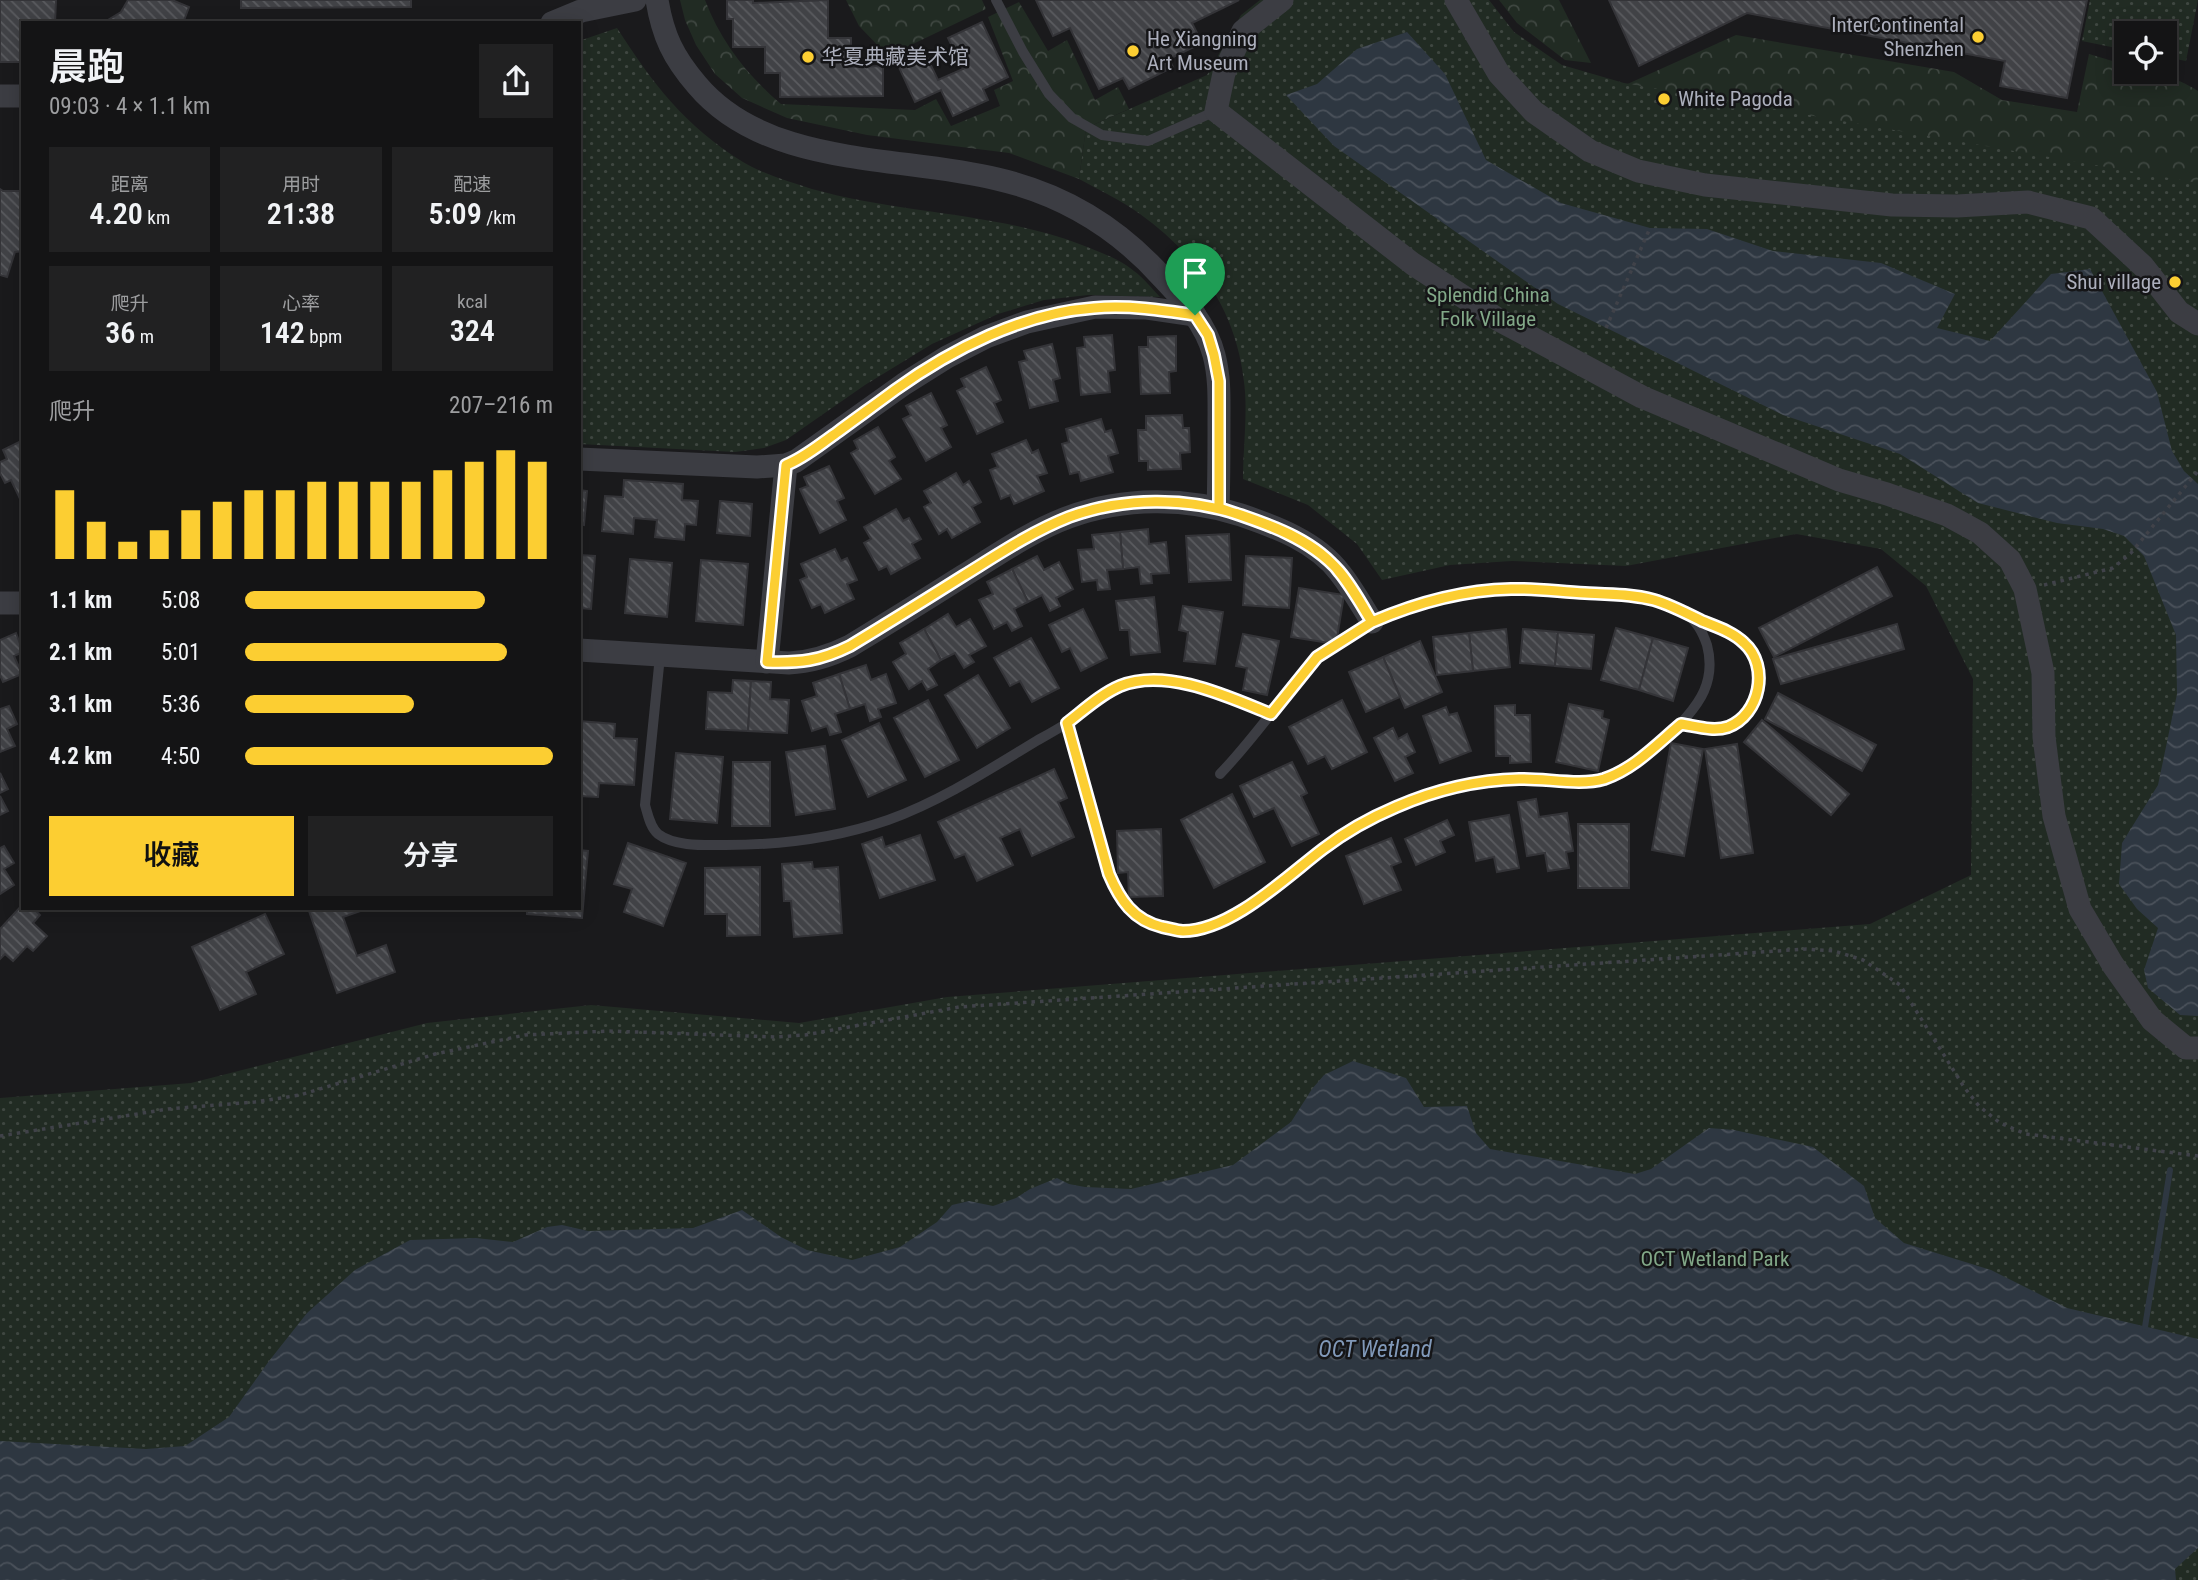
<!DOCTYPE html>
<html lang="zh">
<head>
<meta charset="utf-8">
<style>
	body { margin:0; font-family:"Roboto Condensed","Noto Sans SC",sans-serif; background:#212122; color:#f1f3f6; height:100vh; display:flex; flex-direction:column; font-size:26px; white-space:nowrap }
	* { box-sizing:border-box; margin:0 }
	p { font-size:23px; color:#9d9ea0 }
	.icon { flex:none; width:38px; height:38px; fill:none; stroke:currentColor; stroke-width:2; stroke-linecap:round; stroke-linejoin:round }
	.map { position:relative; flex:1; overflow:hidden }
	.drawer { position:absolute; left:21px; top:21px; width:560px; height:889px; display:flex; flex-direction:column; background:#141415; border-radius:0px; box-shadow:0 4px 18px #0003,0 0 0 2px #333334 }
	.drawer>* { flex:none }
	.fabs { position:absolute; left:2114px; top:21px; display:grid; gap:14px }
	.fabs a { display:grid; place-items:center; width:63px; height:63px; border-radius:0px; background:#141415; box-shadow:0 4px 18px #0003,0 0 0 2px #333334; font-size:35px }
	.pin { position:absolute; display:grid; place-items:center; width:60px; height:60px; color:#fff; margin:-72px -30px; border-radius:50% 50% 50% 0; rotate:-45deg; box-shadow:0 0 7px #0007 }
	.pin .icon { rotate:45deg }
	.round { display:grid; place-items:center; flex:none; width:74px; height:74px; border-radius:0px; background:#212122 }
	.overview { display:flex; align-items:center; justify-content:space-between; height:119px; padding:0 28px }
	h1 { font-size:38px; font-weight:600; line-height:52px }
	.stats { display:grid; grid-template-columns:repeat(3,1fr); gap:10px; height:119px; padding:7px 28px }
	.stats div { display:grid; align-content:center; border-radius:0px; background:#212122; text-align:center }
	.stats b { font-size:30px; font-weight:600 }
	.stats small { font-size:19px; font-weight:400 }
	.stats p { font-size:19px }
	.chart { height:196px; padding:14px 28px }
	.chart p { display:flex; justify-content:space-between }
	.chart svg { width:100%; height:126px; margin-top:7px; stroke:#fcce32; stroke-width:6 }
	.button { display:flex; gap:14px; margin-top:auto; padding:14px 28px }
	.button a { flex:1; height:80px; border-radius:0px; background:#fcce32; color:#111; font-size:28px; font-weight:600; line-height:80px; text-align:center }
	.button a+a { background:#212122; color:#f1f3f6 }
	ul { padding:0 28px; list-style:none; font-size:23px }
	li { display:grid; grid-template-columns:112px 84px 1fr; align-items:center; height:52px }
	li i { height:18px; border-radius:9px; background:#fcce32 }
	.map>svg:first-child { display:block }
	.forest { fill:url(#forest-crowns) }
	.park { fill:url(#park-dots) }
	.water { fill:url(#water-waves) }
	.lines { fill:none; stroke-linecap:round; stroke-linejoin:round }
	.stream { stroke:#2e3741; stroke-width:6 }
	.building { fill:url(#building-back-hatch); stroke:#343438; stroke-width:2 }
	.path { stroke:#404249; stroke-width:3.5; stroke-dasharray:3.5 5; stroke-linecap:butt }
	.lane { stroke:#3c3d43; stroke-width:10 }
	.street { stroke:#3c3d43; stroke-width:23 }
	.route-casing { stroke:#fff; stroke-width:14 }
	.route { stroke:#fcce32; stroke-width:9 }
	.poi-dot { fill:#fcce32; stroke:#151517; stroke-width:2.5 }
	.labels { text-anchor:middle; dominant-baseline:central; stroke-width:5; stroke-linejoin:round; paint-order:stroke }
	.poi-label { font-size:21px; fill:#acafbc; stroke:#151517; text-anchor:start }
	.park-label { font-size:21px; fill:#82a888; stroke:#151517 }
	.water-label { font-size:23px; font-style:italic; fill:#8199b9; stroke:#151517 }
</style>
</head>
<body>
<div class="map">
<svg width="2198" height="1580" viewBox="0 0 2198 1580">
	<defs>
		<pattern id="forest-crowns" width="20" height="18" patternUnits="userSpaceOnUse" patternTransform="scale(1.75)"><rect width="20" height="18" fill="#212b23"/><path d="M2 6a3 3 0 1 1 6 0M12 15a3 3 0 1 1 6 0" fill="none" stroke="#3f4741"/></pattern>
		<pattern id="park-dots" width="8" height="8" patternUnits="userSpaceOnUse" patternTransform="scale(1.75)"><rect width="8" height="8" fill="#212b23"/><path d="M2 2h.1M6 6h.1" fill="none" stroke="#3f4741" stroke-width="1.8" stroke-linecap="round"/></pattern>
		<pattern id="water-waves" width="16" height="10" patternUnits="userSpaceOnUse" patternTransform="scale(1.75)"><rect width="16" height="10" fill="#2e3741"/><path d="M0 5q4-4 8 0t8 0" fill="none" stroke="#4a515a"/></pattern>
		<pattern id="building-back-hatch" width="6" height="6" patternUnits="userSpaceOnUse" patternTransform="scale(1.75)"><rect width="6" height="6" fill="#414246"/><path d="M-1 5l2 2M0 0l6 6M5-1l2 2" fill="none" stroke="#5a5b5f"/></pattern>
	</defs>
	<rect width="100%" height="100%" fill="#1a1a1c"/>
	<g class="forest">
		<path d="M680 0H705C721 42 747 75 781 104L915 110 936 99 951 126 1000 106 994 90 1013 81 988 17 1019 2 1048 51 1067 40 1095 100 1118 87 1129 109 1086 128 1079 179 1009 153 867 135 787 118 742 98 715 74 696 45 685 20Z"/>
		<path d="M846 0H982L986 9 888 56 859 26Z"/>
		<path d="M1265 0H1485L1512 35 1561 68 1623 86 1736 35 1954 72 2002 100 2077 112 2089 54 2126 65V72C2154 72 2175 76 2198 91V460L2168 424 2160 391 2092 266 2049 271 1989 337 1941 326 1959 292 1882 260 1774 248 1708 225H1651L1562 200 1488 158 1448 73 1408 28 1357 46 1319 10 1264 46 1245 16Z"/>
		<path d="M1499 0H1559L1591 63 1565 60 1517 23Z"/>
	</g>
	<g class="park">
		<path d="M1260 0H1489L1514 32 1562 65 1624 83 2198 183V1580H0V1098L191 1083 427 1023 591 1005 799 1023 947 997 1870 924 1971 875 1973 679 1926 586 1881 549 1796 534 1626 566 1512 561 1450 565 1382 580 1357 544 1308 505 1243 479C1243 449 1248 411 1244 382 1236 310 1198 256 1140 214 1121 200 1099 190 1079 179L1086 128 1207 75 1241 15Z"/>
		<path d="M2090 0H2198L2186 61 2165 57V33H2126V50L2082 41Z"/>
		<path d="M617 28C653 84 685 126 743 162 763 174 790 182 812 189 901 214 996 212 1082 245 1099 252 1120 259 1134 271 1144 278 1152 289 1160 297L1088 295 1044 300 998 314 932 344 865 385 786 440 764 448 735 452 579 444V41Z"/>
	</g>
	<g class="water">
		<path d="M1407 32 1445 74 1486 160 1561 203 1650 228 1707 229 1773 251 1881 263 1955 294 1937 328 1990 341 2051 274 2090 269 2157 392 2172 451 2184 471 2198 484V1016L2180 1015 2148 988 2144 970 2158 928 2137 909 2119 884 2122 843 2158 785 2177 694 2176 635 2144 556 2124 536 2103 529 2057 523 1978 503 1900 454 1783 415 1558 304 1334 146 1286 95 1317 84 1357 49Z"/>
		<path d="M1353 1061 1406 1078 1424 1107 1467 1106 1476 1133 1490 1149 1635 1174 1651 1169 1709 1128 1734 1130 1813 1147 1864 1186 1875 1218 1904 1243 1991 1270 2067 1308 2198 1339V1548L2175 1569 2176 1580H0V1441L146 1449 185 1446 229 1417 269 1361 307 1313 355 1270 410 1240 476 1238 513 1242 547 1227 562 1225 588 1231 693 1228 742 1210 781 1237 807 1250 852 1260 900 1247 937 1222 952 1205 969 1201 993 1206 1016 1198 1030 1189 1057 1178 1069 1184 1085 1187 1131 1189 1233 1165 1291 1122 1312 1089 1324 1075Z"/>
	</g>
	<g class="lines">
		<path class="stream" d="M2145 1327 2170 1170"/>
	</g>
	<g class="building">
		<path d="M0 0H56L55 23H23V62H0Z"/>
		<path d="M128 0H172L189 7 183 23H103L121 12Z"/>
		<path d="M241 0H411V7L241 8Z"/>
		<path d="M727 0H753V3L828 0V38H851V67L883 66V96L780 97V73H765V47H733V19H727Z"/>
		<path d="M1036 0H1239L1192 23 1202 43 1169 59 1173 67 1129 89 1123 78 1099 89 1070 28 1053 36Z"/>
		<path d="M1609 0H2087L2067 98 2000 86 2005 61 1747 13 1639 66Z"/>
		<path d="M982 22 1008 77 983 89 988 100 953 116 941 90 915 102 897 63 924 51 938 80 963 69 948 38Z"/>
		<path d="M0 189 3 191H23V251L15 252 7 277 0 275Z"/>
		<path d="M1112 335 1115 370 1108 371 1110 392 1081 395 1077 348 1085 347 1084 337Z"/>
		<path d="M1176 336V371L1169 372 1170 393 1141 394 1139 347H1148V337Z"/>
		<path d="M1052 344 1060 378 1053 380 1058 401 1030 408 1019 362 1027 360 1024 351Z"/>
		<path d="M986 367 1001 400 994 403 1003 422 977 434 957 391 965 387 961 379Z"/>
		<path d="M931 393 947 425 941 428 951 447 926 461 903 419 911 415 906 406Z"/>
		<path d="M1182 415 1183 428H1189L1190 452 1180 453 1181 469 1148 470V461H1139L1138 430H1146V416Z"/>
		<path d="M1101 419 1105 432 1111 430 1118 453 1108 456 1113 472 1081 481 1079 472 1070 474 1062 444 1069 442 1066 429Z"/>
		<path d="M878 427 895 457 889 461 901 479 875 494 851 453 858 449 854 441Z"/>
		<path d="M23 440V505L11 480 5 483 0 473V462L7 459 3 450Z"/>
		<path d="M1026 440 1032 453 1038 450 1047 473 1037 476 1044 491 1014 504 1010 495 1001 499 990 470 998 467 992 454Z"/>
		<path d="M829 466 844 498 837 501 846 520 820 533 800 489 808 486 804 477Z"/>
		<path d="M956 473 963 485 969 481 981 502 972 507 980 522 952 538 947 529 939 534 924 507 931 503 924 491Z"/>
		<path d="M579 480H581L580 490 587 491 584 525 579 524Z"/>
		<path d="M624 480 683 484 682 500 698 501 696 525 685 524 684 540 655 537 657 520 634 518 633 534 602 531 605 496 623 497Z"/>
		<path d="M720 501 752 504 750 536 717 533Z"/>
		<path d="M896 509 903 521 909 518 921 539 912 544 920 558 891 574 887 566 879 570 864 543 871 539 864 527Z"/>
		<path d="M1148 529 1149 544 1166 542 1169 573 1151 574 1152 583 1141 584 1139 567 1123 569 1120 532Z"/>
		<path d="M1120 532 1123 569 1107 570 1110 589 1098 590 1097 580 1082 582 1078 550 1094 549 1092 535Z"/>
		<path d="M1229 534 1231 580 1189 582 1186 536Z"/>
		<path d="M835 549 841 561 847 558 857 580 847 584 854 599 825 613 821 604 812 608 800 580 807 577 801 564Z"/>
		<path d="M579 555 595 556 591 609 579 608Z"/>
		<path d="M1037 556 1044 570 1059 562 1073 589 1056 598 1060 606 1050 611 1042 595 1028 602 1012 569Z"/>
		<path d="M1246 556 1292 558 1289 608 1243 605Z"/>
		<path d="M630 559 672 563 667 617 625 613Z"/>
		<path d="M701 560 748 564 743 625 696 621Z"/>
		<path d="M1877 567 1892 596 1774 657 1759 628Z"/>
		<path d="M1012 569 1028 602 1014 609 1022 626 1012 631 1007 622 994 629 979 600 993 594 987 582Z"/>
		<path d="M1299 588 1344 595 1336 644 1291 637Z"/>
		<path d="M1154 597 1160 652 1131 655 1129 630H1120L1116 601Z"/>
		<path d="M1183 606 1223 612 1215 664 1184 661 1188 632 1179 630Z"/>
		<path d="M1083 609 1107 658 1081 671 1070 648 1062 652 1049 625Z"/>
		<path d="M948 614 956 627 970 619 986 646 969 655 974 662 964 668 955 653 941 660 924 629Z"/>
		<path d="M1897 624 1904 649 1781 684 1773 659Z"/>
		<path d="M1616 628 1653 638 1639 690 1601 680Z"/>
		<path d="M924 629 941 660 928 669 937 685 927 690 922 681 909 689 893 662 906 654 900 643Z"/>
		<path d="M1506 629 1510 667 1473 671 1469 633Z"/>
		<path d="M1523 629 1558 632 1555 666 1520 663Z"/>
		<path d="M1558 632 1594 635 1591 669 1555 666Z"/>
		<path d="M16 633 23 652 14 656 22 674 3 682 0 675V640Z"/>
		<path d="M1469 633 1473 671 1437 675 1433 637Z"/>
		<path d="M1243 634 1279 641 1267 695 1243 690 1247 668 1236 666Z"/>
		<path d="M1031 638 1059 688 1032 702 1020 681 1010 686 994 658Z"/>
		<path d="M1653 638 1688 648 1673 701 1639 690Z"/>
		<path d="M1420 641 1442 692 1405 708 1383 657Z"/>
		<path d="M1383 657 1400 697 1366 712 1349 672Z"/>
		<path d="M866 665 871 680 886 674 896 703 878 709 881 717 870 721 865 704 850 709 839 674Z"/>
		<path d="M839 674 850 709 835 714 841 732 830 735 827 726 812 731 802 701 817 696 813 683Z"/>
		<path d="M978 675 1010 728 977 748 945 695Z"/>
		<path d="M733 680 751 681 748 731 706 729 708 692 732 693Z"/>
		<path d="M751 681 771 682 770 699 789 700 787 733 748 731Z"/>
		<path d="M1778 693 1876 745 1862 771 1765 719Z"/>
		<path d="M928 700 959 760 925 777 894 718Z"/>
		<path d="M1342 700 1367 752 1332 769 1325 756 1308 764 1289 727Z"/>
		<path d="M1569 704 1603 711 1602 718 1609 720 1598 771 1556 762Z"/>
		<path d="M1515 705V715H1530L1531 762 1510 763V756H1496L1495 706Z"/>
		<path d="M9 706 17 724 7 729 15 746 0 752V709Z"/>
		<path d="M1446 707 1449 715 1457 713 1471 751 1440 763 1423 716Z"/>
		<path d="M1762 720 1849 794 1831 815 1744 742Z"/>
		<path d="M579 721 615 724 614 738 637 739 634 785 599 783 598 797 579 796Z"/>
		<path d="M879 723 906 780 868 797 842 740Z"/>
		<path d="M1393 728 1398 739 1407 734 1415 752 1405 757 1413 773 1395 781 1374 738Z"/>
		<path d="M1671 743 1703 749 1684 856 1652 850Z"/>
		<path d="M1737 744 1753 853 1721 858 1705 749Z"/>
		<path d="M825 746 835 809 796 815 786 752Z"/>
		<path d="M676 753 723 757 717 823 670 819Z"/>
		<path d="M733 762H770V826H732Z"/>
		<path d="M1292 762 1307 793 1301 796 1319 834 1292 846 1274 808 1254 817 1240 786Z"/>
		<path d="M1054 769 1067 798 1058 802 1074 837 1032 856 1020 829 1000 838 1013 865 977 881 965 854 955 858 938 822Z"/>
		<path d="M0 773 8 789 0 793Z"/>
		<path d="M1232 794 1265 862 1214 888 1181 820Z"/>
		<path d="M0 796 8 811 0 815Z"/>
		<path d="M1536 799 1539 817 1567 813 1573 851 1566 852 1569 868 1548 871 1545 853 1527 856 1518 802Z"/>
		<path d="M1509 815 1519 868 1497 872 1494 857 1476 861 1469 822Z"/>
		<path d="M1447 820 1454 835 1440 841 1445 852 1416 865 1405 839Z"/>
		<rect x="1578" y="824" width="51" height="64"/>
		<path d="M1161 829 1163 896 1129 897 1128 872 1118 873 1117 831Z"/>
		<path d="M920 835 935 880 880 898 862 844 882 837 885 847Z"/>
		<path d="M1391 838 1401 862 1391 866 1401 890 1364 904 1346 856Z"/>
		<path d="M628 843 686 863 663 926 624 912 632 889 614 884Z"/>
		<path d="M4 846 14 863 4 869 14 885 0 894V848Z"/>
		<path d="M579 850 588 851 582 918 527 914V908H579Z"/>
		<path d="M812 862 813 869 838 867 842 933 794 937 791 901H784L782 864Z"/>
		<path d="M760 867V935L727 936V914H705V868Z"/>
		<path d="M23 904V908H33L40 915 33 923 47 936 33 951 27 946 13 961 5 954 0 959V929Z"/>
		<path d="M308 908H369L343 917 357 956 386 945 395 972 337 993Z"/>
		<path d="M265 914 284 954 246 972 256 994 220 1010 192 947Z"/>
	</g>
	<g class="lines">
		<g class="path">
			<path d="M1606 328 1650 228"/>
			<path d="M2044 585 2113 568 2131 553 2198 471"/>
			<path d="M0 1136 168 1109 255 1102 300 1095 435 1054 525 1035 609 1031 775 1037 805 1035 959 1007 1806 949 1834 951 1863 960 1900 985 1964 1087 1979 1106 2000 1123 2026 1134 2198 1156"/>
		</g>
		<g class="lane">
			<path d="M996 0 1023 52 1049 94 1072 118 1102 135 1148 141 1216 111"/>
			<path d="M660 656 645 805C648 815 650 827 658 834 675 847 706 845 726 845 780 845 836 838 888 820 941 801 990 769 1038 740 1049 734 1060 728 1070 721 1089 707 1109 688 1133 682 1175 672 1232 698 1271 714"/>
			<path d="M1067 723 1109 874C1120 900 1133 920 1163 927 1169 928 1176 931 1182 931 1238 933 1316 846 1368 820 1416 796 1466 780 1520 779 1546 778 1575 785 1600 780 1633 773 1691 721 1704 691 1710 677 1711 660 1707 645 1703 633 1696 620 1685 613 1653 590 1563 592 1522 589 1476 587 1415 600 1374 621 1362 627 1351 635 1340 642 1333 647 1324 651 1318 657 1308 665 1300 678 1292 687 1268 717 1246 747 1220 774"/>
			<path d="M1681 724C1696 726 1714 732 1729 726 1760 714 1770 667 1746 644 1731 631 1710 624 1693 616"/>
		</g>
		<g class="street">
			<path d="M657 0C663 36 673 57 697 85 767 168 899 155 997 179 1062 194 1118 228 1162 277 1184 300 1206 324 1214 355 1220 378 1219 400 1219 423 1219 452 1219 480 1218 508"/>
			<path d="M1282 0 1243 31 1224 73 1216 111 1413 264 1499 320 1642 397 1839 480 1887 494 1947 515 1980 533 2010 560 2025 589 2043 673 2044 737 2054 816 2080 909 2113 965 2152 1020 2186 1048H2198"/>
			<path d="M1456 0 1499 74 1534 112 1590 151 1638 171 1705 185 1892 205 1957 206 2028 202 2091 218 2143 266 2179 312 2198 324"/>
			<path d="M552 23 581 11 635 0"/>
			<path d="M0 96H23"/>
			<path d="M579 459 757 467 786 465 796 461 904 384 947 357 986 337 1027 322 1095 307 1147 308 1195 315"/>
			<path d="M0 603H23"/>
			<path d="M579 650 789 663C812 662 830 656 850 646 888 623 925 600 963 576 997 555 1031 531 1069 517 1124 497 1186 497 1241 515 1276 527 1317 542 1340 573 1352 588 1362 606 1372 622"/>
			<path d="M767 662 786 465"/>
		</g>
	</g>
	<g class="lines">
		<defs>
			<path id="route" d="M1195 315 1208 335 1214 355 1219 381V508C1261 522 1308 536 1339 571 1352 586 1362 605 1372 622L1317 657 1271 714C1229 697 1166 667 1120 686 1101 694 1084 710 1067 723L1109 874C1120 900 1133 920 1162 927 1169 928 1177 931 1183 931 1231 931 1286 877 1323 849 1345 832 1370 818 1396 807 1435 790 1476 780 1519 779 1545 778 1580 786 1604 779 1634 769 1657 744 1681 724 1695 726 1713 732 1728 727 1760 715 1770 666 1744 643 1733 632 1717 627 1702 621 1686 613 1671 605 1654 600 1632 594 1607 594 1585 593 1561 592 1535 588 1511 589 1463 590 1416 603 1372 622 1362 606 1352 588 1340 573 1317 542 1276 527 1241 515 1186 497 1124 497 1069 517 1031 532 997 555 963 576 925 600 888 623 850 646 820 661 800 663 767 662L786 465C804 458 819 445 835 434 855 419 875 405 895 390 952 349 1023 313 1094 308 1128 305 1162 310 1195 315"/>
		</defs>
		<use href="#route" class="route-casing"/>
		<use href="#route" class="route"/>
	</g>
	<g class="poi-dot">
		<circle cx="1978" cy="37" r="7"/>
		<circle cx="1133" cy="51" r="7"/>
		<circle cx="808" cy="57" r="7"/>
		<circle cx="1664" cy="99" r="7"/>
		<circle cx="2175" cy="282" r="7"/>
	</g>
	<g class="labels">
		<g class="poi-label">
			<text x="1964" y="25" text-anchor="end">InterContinental<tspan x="1964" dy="24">Shenzhen</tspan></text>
			<text x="1147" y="39">He Xiangning<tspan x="1147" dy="24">Art Museum</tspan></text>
			<text x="822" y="57">华夏典藏美术馆</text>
			<text x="1678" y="99">White Pagoda</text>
			<text x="2161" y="282" text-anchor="end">Shui village</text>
		</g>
		<g class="park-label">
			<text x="1488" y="295">Splendid China<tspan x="1488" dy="24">Folk Village</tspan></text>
			<text x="1715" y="1259">OCT Wetland Park</text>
		</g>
		<g class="water-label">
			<text x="1375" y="1349">OCT Wetland</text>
		</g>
	</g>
</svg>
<div class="fabs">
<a><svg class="icon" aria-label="locate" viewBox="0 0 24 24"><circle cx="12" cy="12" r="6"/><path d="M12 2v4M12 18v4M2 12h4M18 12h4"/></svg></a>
</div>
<div class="pin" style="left:1195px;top:315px;background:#1e9e55"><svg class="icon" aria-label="arrive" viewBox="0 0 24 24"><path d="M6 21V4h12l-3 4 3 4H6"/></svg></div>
<section class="drawer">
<div class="overview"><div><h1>晨跑</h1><p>09:03 · 4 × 1.1 km</p></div><a class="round"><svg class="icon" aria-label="share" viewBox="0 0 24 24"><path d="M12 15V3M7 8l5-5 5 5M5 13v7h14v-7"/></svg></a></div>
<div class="stats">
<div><p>距离</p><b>4.20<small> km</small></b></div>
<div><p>用时</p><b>21:38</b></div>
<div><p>配速</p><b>5:09<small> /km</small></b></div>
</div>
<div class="stats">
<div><p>爬升</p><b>36<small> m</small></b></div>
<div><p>心率</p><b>142<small> bpm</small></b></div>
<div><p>kcal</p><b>324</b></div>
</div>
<div class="chart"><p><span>爬升</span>207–216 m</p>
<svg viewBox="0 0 160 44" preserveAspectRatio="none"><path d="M5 44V20M15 44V31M25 44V38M35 44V34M45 44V27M55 44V24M65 44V20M75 44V20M85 44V17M95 44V17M105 44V17M115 44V17M125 44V13M135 44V10M145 44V6M155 44V10"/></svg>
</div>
<ul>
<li><b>1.1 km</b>5:08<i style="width:78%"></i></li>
<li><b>2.1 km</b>5:01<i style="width:85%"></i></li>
<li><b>3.1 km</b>5:36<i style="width:55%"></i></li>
<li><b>4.2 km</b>4:50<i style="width:100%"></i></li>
</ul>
<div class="button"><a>收藏</a><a>分享</a></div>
</section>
</div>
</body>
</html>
